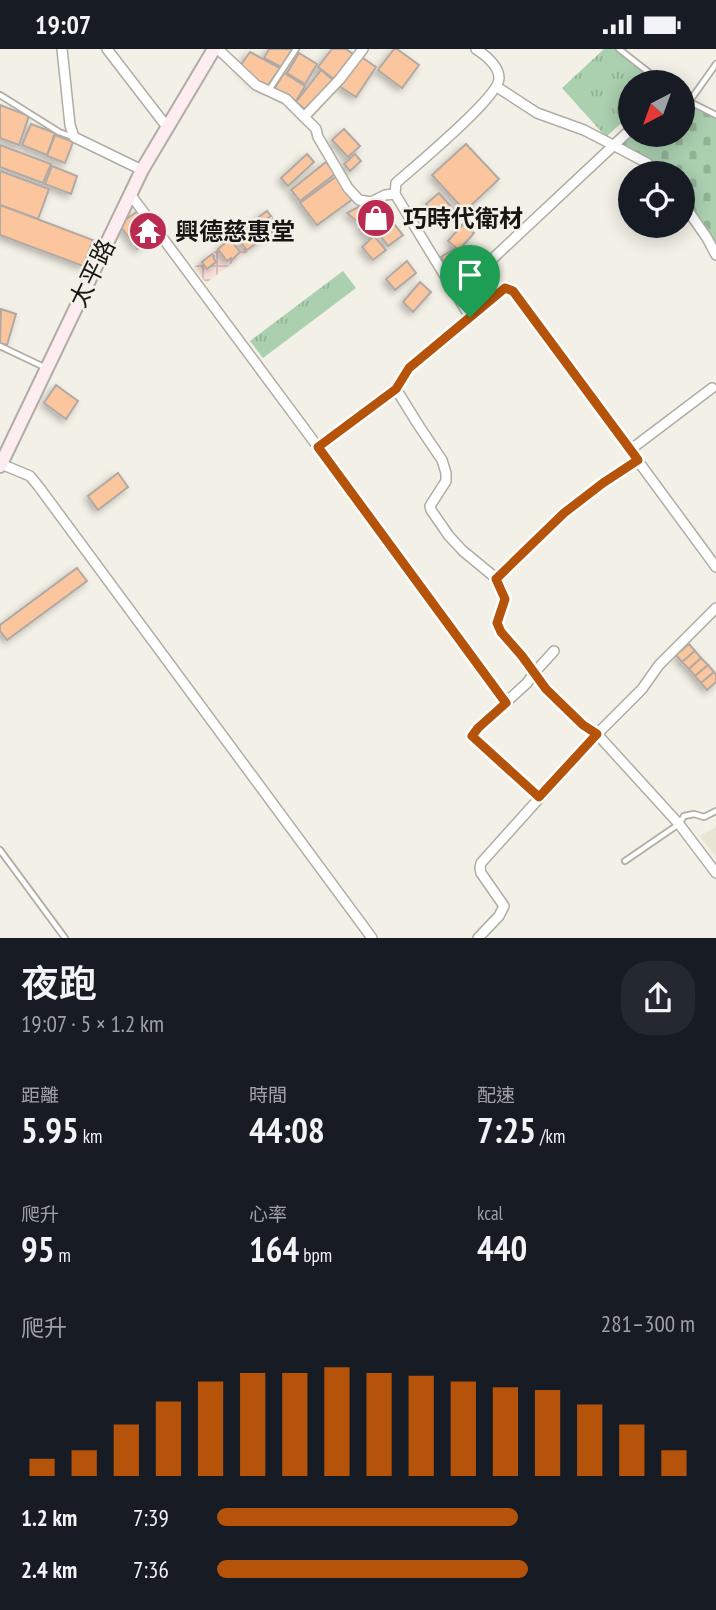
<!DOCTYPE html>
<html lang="zh-TW">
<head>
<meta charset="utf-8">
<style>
	body { margin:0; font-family:"PT Sans Narrow","Noto Sans TC",sans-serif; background:#242831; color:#f1f3f6; height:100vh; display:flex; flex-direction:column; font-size:26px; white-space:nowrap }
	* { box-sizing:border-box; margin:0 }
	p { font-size:23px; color:#9ea1a6 }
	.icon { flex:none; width:38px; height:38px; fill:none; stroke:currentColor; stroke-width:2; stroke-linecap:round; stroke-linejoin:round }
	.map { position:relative; height:889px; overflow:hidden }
	.details { display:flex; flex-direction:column; background:#171b24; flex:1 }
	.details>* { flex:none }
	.needle { width:46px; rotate:221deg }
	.buttons { position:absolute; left:618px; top:21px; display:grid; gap:14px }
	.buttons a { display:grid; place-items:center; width:77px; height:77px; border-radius:50%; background:#171b24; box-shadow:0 4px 18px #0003; font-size:35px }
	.pin { position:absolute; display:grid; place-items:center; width:60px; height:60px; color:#fff; margin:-72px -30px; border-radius:50% 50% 50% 0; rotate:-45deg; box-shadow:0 0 7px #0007 }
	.pin .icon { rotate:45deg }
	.round { display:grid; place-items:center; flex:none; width:74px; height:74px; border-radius:28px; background:#242831 }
	.head { display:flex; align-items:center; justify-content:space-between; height:119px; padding:0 21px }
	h1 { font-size:38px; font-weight:600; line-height:52px }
	.stats { display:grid; grid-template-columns:repeat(3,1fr); gap:10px; height:119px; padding:7px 21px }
	.stats div { display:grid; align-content:center }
	.stats b { font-size:35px; font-weight:600 }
	.stats small { font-size:19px; font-weight:400 }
	.stats p { font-size:19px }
	.chart { height:196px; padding:14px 21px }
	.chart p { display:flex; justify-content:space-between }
	.chart svg { width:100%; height:126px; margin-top:7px; stroke:#b45309; stroke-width:6 }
	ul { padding:0 21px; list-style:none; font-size:23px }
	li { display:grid; grid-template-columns:112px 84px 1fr; align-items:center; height:52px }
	li i { height:18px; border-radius:9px; background:#b45309 }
	.status { display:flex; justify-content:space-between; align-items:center; height:49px; padding:0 35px; background:#171b24; direction:ltr }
	.status svg { height:19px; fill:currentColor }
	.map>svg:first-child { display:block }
	.industrial { fill:url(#industrial-grid) }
	.built { fill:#e9e5d4 }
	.grass { fill:url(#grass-tufts) }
	.cemetery { fill:url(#cemetery-stones) }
	.building { fill:#fbc69e; stroke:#b1a9a3; stroke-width:2; filter:url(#shadow) }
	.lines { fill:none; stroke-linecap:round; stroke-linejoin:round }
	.lane-casing { stroke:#b0ada5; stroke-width:8 }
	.street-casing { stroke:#b0ada5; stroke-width:12 }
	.secondary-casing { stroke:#b0ada5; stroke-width:16 }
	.lane { stroke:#fff; stroke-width:4.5 }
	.street { stroke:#fff; stroke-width:9 }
	.secondary { stroke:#fdedf0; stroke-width:12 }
	.route-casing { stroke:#fff; stroke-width:14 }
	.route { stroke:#b45309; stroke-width:9 }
	.labels { text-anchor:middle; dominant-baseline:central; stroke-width:5; stroke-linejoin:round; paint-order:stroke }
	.poi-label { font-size:24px; font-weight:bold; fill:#171613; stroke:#f3f0e7; text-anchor:start }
	.street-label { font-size:24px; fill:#171613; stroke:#f3f0e7 }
</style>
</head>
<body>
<div class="status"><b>19:07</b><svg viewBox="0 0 49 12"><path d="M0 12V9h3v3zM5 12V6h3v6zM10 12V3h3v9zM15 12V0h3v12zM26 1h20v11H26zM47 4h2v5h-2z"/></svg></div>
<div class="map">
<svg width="716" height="889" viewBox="0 0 716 889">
	<defs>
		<pattern id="industrial-grid" width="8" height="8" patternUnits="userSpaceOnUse" patternTransform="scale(1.75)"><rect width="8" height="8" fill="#f9e0d8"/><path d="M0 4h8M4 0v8" fill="none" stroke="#d5bfb8"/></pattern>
		<pattern id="grass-tufts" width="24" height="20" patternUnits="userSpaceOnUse" patternTransform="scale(1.75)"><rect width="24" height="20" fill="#aad0b0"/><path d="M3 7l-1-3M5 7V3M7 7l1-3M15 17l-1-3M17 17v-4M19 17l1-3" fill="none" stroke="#92b296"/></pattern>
		<pattern id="cemetery-stones" width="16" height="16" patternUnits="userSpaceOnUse" patternTransform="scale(1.75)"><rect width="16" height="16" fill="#aad0b0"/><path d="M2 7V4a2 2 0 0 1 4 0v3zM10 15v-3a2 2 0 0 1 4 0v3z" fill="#92b296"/></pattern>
		<filter id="shadow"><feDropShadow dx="-3" dy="3" stdDeviation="3.5" flood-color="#0004"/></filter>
	</defs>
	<rect width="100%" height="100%" fill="#f3f0e7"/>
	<path class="industrial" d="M268 161 280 178 206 234 194 218Z"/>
	<path class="built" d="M716 778V807L699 787Z"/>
	<g class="grass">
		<path d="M604 0H617L661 33H630V66L606 88 562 39Z"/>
		<path d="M343 222 356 239 263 309 250 292Z"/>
	</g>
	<path class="cemetery" d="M683 51 716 67V211L701 183 683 159 682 124H656L615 96 630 86H682Z"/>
	<g class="building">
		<path d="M269 0H293L283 19 264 9Z"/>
		<path d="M332 0H346L353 5 334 30 318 18Z"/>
		<path d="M394 0H397L419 16 402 39 378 21Z"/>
		<path d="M250 3 280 19 267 38 257 35 240 17Z"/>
		<path d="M299 4 317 15 305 35 287 24Z"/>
		<path d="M360 7 376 18 356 48 339 37Z"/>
		<path d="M321 21 333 31 308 62 296 53Z"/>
		<path d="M284 24 305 37 296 52 275 39Z"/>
		<path d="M0 56 29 67 19 96 0 89Z"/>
		<path d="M31 75 55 84 47 106 22 96Z"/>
		<path d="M344 80 360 97 348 108 332 91Z"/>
		<path d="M55 86 73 93 65 114 47 107Z"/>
		<path d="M466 95 499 130 465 162 432 126Z"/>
		<path d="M0 96 51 115 43 134 0 118Z"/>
		<path d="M307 105 314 113 288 137 281 129Z"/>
		<path d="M355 105 361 112 350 122 344 115Z"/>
		<path d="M326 113 335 125 300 152 291 141Z"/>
		<path d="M52 117 77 127 71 145 45 135Z"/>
		<path d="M0 122 49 140 38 170 0 156Z"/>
		<path d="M337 127 353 150 317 176 300 154Z"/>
		<path d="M439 144 455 162 442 173 426 155Z"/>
		<path d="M366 154 372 159 359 174 347 164Z"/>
		<path d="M0 156 93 191 83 217 0 186Z"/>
		<path d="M374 161 386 170 370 190 359 180Z"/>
		<path d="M138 162 155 187 137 200 119 175Z"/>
		<path d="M267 162 271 167 268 169 276 180 247 201 235 186Z"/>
		<path d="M394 175 403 186 388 197 380 186Z"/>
		<path d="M463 175 474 184 459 201 448 192Z"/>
		<path d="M374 187 386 201 373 211 362 198Z"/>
		<path d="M230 190 240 203 232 211 231 209 227 212 218 200Z"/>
		<path d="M455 199 468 217 454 227 441 208Z"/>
		<path d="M212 205 214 207 213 208 216 213 207 220 202 213Z"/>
		<path d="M407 212 416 224 395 241 386 230Z"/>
		<path d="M420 233 431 243 413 263 403 253Z"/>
		<path d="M1 260 16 265 7 296 0 294Z"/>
		<path d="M56 336 78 352 66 370 44 354Z"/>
		<path d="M118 424 128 438 98 461 88 447Z"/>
		<path d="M77 519 87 532 7 591 0 582V576Z"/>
		<path d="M689 595 695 602 682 613 676 606Z"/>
		<path d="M695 602 701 609 689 620 682 613Z"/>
		<path d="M701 609 708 616 695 627 689 620Z"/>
		<path d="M708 616 714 623 701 634 695 627Z"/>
		<path d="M714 623 716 626V633L707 641 701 634Z"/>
	</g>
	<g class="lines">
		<defs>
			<g id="lane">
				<path d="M619 0 661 33"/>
				<path d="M269 41 296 0"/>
				<path d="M0 46 59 83 73 88"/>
				<path d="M682 49 716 66"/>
				<path d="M689 53 716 15"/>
				<path d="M0 297 46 319"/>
				<path d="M0 801 65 889"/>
				<path d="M625 812 679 775 684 767 694 765 704 768 716 762"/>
			</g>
			<g id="street">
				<path d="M62 0 70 76 74 88 142 121"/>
				<path d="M107 0 167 78"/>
				<path d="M218 0 256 36 286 50 316 80 318 88 348 139 359 151 371 153 385 146 395 145 470 268 409 319 396 340 318 398"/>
				<path d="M497 38 537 64 584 81 613 96 647 114 657 124"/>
				<path d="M304 68 340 30 363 0"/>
				<path d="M130 145 318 398 506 654"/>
				<path d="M395 145 396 134C413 119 500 47 499 29 499 17 485 6 476 0"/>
				<path d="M682 153 707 189 716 206"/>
				<path d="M456 244 630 81"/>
				<path d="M470 268 505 239 513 242 716 518"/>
				<path d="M396 340 419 377 442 411 446 424V432L430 457 431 461 449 487 463 502 497 530 505 550 497 574 501 583 522 607 546 640 583 676 597 685 679 775 716 824"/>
				<path d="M630 401 712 339"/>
				<path d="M1 415 30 427 39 438 372 889"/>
				<path d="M497 530 564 464 603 434 638 411"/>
				<path d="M539 748 472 687 478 679 527 634 534 624 554 602"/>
				<path d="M478 889 499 867 504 857 481 824 480 819 481 814 597 685 642 640 659 616 716 559"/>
			</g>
			<path id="secondary" d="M0 417 142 121 214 0"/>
		</defs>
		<use href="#lane" class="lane-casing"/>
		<use href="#street" class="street-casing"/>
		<use href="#secondary" class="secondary-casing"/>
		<use href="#lane" class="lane"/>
		<use href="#street" class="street"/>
		<use href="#secondary" class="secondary"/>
	</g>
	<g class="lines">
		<defs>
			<path id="route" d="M505 239 513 242 638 411 603 434 564 464 496 530 505 550 497 574 501 583 522 607 546 640 583 676 597 685 539 748 472 687 478 679 506 654 318 398 396 340 409 319Z"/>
		</defs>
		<use href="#route" class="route-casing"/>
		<use href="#route" class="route"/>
	</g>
	<defs>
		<symbol id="shop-disc" viewBox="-11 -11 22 22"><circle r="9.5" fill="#bb2a51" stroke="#f3f0e7"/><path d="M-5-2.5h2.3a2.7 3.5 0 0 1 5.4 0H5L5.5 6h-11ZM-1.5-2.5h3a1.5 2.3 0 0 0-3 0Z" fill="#fff"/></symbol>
		<symbol id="temple-disc" viewBox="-11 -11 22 22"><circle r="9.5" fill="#bb2a51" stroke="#f3f0e7"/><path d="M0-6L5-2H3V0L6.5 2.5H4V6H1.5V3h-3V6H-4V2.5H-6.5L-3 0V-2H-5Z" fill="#fff"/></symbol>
	</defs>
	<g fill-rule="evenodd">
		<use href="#shop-disc" x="354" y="147" width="44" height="44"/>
		<use href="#temple-disc" x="126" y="160" width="44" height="44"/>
	</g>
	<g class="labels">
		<g class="poi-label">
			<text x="403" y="169">巧時代衛材</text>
			<text x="175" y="182">興德慈惠堂</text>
		</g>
		<g class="street-label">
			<text transform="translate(92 224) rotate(-64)">太平路</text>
		</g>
	</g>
</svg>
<div class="buttons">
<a><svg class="needle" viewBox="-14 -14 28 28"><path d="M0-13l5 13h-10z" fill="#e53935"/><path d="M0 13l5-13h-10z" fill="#9ea1a6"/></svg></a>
<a><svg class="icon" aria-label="locate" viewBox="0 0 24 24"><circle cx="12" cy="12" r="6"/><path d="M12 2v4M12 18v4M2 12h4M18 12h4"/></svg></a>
</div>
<div class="pin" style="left:470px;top:268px;background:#1e9e55"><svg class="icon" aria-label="arrive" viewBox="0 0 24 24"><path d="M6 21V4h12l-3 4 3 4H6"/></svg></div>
</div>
<section class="details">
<div class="head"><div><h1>夜跑</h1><p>19:07 · 5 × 1.2 km</p></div><a class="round"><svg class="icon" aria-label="share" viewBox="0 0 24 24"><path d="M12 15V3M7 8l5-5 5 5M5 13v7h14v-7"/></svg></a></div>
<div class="stats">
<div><p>距離</p><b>5.95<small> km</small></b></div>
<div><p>時間</p><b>44:08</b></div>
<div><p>配速</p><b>7:25<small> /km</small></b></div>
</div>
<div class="stats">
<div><p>爬升</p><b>95<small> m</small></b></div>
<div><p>心率</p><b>164<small> bpm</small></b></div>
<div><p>kcal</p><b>440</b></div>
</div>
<div class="chart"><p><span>爬升</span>281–300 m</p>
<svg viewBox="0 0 160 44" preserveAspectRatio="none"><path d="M5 44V38M15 44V35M25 44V26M35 44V18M45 44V11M55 44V8M65 44V8M75 44V6M85 44V8M95 44V9M105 44V11M115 44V13M125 44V14M135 44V19M145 44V26M155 44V35"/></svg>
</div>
<ul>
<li><b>1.2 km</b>7:39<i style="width:63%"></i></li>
<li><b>2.4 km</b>7:36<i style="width:65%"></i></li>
</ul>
</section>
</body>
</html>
